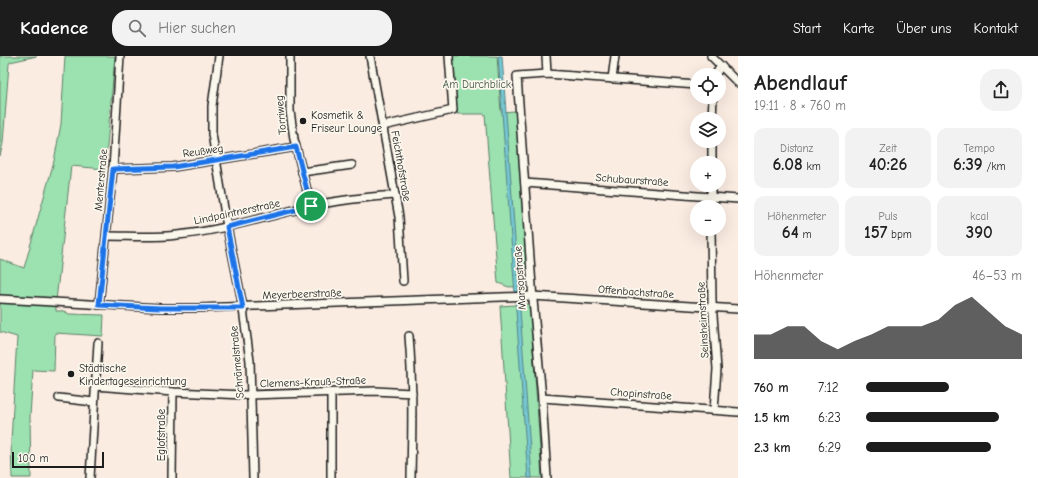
<!DOCTYPE html>
<html lang="de">
<head>
<meta charset="utf-8">
<style>
	body { margin:0; font-family:"Comic Neue",sans-serif; background:#f2f2f2; color:#222; height:100vh; display:flex; flex-direction:column; font-size:15px; white-space:nowrap }
	* { box-sizing:border-box; margin:0 }
	p { font-size:13px; color:#767676 }
	.icon { flex:none; width:22px; height:22px; fill:none; stroke:currentColor; stroke-width:2; stroke-linecap:round; stroke-linejoin:round }
	.map { position:relative; flex:1; overflow:hidden }
	.drawer { display:flex; flex-direction:column; background:#fff; width:300px }
	.drawer>* { flex:none }
	.controls { position:absolute; left:690px; top:12px; display:grid; gap:8px }
	.controls a { display:grid; place-items:center; width:36px; height:36px; border-radius:50%; background:#fff; box-shadow:0 4px 16px #0002; font-size:20px }
	.scale { position:absolute; left:12px; bottom:10px; width:92px; box-sizing:border-box; padding-left:4px; border:2px solid #1c1c1c; border-top:0; font-size:11px; line-height:14px; white-space:nowrap; color:#1c1c1c; -webkit-text-stroke:3px #fbf7ec; paint-order:stroke }
	.pin { position:absolute; display:grid; place-items:center; width:34px; height:34px; color:#fff; margin:-17px; border:2px solid #fff; border-radius:50%; box-shadow:0 1px 4px #0007 }
	.round { display:grid; place-items:center; flex:none; width:42px; height:42px; border-radius:16px; background:#f2f2f2 }
	.summary { display:flex; align-items:center; justify-content:space-between; height:68px; padding:0 16px }
	h1 { font-size:22px; font-weight:700; line-height:30px }
	.figures { display:grid; grid-template-columns:repeat(3,1fr); gap:6px; height:68px; padding:4px 16px }
	.figures div { display:grid; align-content:center; border-radius:10px; background:#f2f2f2; text-align:center }
	.figures b { font-size:17px; font-weight:700 }
	.figures small { font-size:11px; font-weight:400 }
	.figures p { font-size:11px }
	.chart { height:112px; padding:8px 16px }
	.chart p { display:flex; justify-content:space-between }
	.chart svg { width:100%; height:72px; margin-top:4px; fill:#1c1c1c; opacity:.7 }
	ul { padding:0 16px; list-style:none; font-size:13px }
	li { display:grid; grid-template-columns:64px 48px 1fr; align-items:center; height:30px }
	li i { height:10px; border-radius:5px; background:#1c1c1c }
	header { display:flex; align-items:center; gap:24px; box-sizing:border-box; height:56px; padding:0 20px; background:#1c1c1c; color:#fff }
	header strong { font-size:19px }
	nav { display:flex; gap:22px; margin-inline-start:auto; font-size:14px }
	.search { width:280px; height:36px; background:#f2f2f2; display:flex; align-items:center; gap:10px; box-sizing:border-box; padding:0 14px; border-radius:16px; color:#767676; font-size:15px }
	main { display:flex; flex:1; min-height:0 }
	.map>svg:first-child { display:block }
	.green { fill:#9ce2b0; stroke:#5c7f66 }
	.water { fill:#77c8d1; stroke:#538389 }
	.lines { fill:none; stroke-linecap:round; stroke-linejoin:round }
	.minor-casing { stroke:#1c1c1c; stroke-width:10 }
	.minor { stroke:#fbf7ec; stroke-width:7 }
	.route-casing { stroke:#fff; stroke-width:8 }
	.route { stroke:#1a73e8; stroke-width:5 }
	.poi-dot { fill:#1c1c1c; stroke:#fbf7ec; stroke-width:1.5 }
	.labels { text-anchor:middle; dominant-baseline:central; stroke-width:3.5; stroke-linejoin:round; paint-order:stroke }
	.park-label { font-size:11px; fill:#425748; stroke:#fbf7ec }
	.street-label { font-size:11px; fill:#1c1c1c; stroke:#fbf7ec }
	.poi-label { font-size:11px; fill:#1c1c1c; stroke:#fbf7ec; text-anchor:start }
</style>
</head>
<body>
<header>
<strong>Kadence</strong>
<div class="search"><svg class="icon" aria-label="search" viewBox="0 0 24 24"><circle cx="10" cy="10" r="6"/><path d="M15 15l6 6"/></svg>Hier suchen</div>
<nav><a>Start</a><a>Karte</a><a>Über uns</a><a>Kontakt</a></nav>
</header>
<main>
<div class="map">
<svg width="738" height="422" viewBox="0 0 738 422">
	<rect width="100%" height="100%" fill="#fbece2"/>
	<filter id="ink" filterUnits="userSpaceOnUse"><feTurbulence type="fractalNoise" baseFrequency=".025" numOctaves="2"/><feDisplacementMap in="SourceGraphic" scale="8" xChannelSelector="R" yChannelSelector="G"/><feConvolveMatrix kernelMatrix="1 2 1 2 8 2 1 2 1" color-interpolation-filters="sRGB"/></filter>
	<g filter="url(#ink)">
		<g class="green">
			<path d="M0 0H37L10 6 9 8 3 87 0 100Z"/>
			<path d="M65 0H115L105 113 71 110 56 245V255H64L69 258 104 259 103 280 55 277 54 315 33 314 30 360 31 422H12L11 386 17 281 0 276V203L24 212 54 105 61 68Z"/>
			<path d="M453 0H497L501 56 516 55 529 230 509 231 498 227 485 58H457Z"/>
			<path d="M530 248 542 422H511L500 250Z"/>
		</g>
		<path class="water" d="M498 0H502L532 422H528Z"/>
		<g class="lines">
			<defs>
				<g id="minor">
					<path d="M219 0 212 50V78L227 171 242 246 250 305 253 422"/>
					<path d="M290 0V55L294 83 311 150"/>
					<path d="M370 0 399 161 403 225"/>
					<path d="M546 0 547 18"/>
					<path d="M711 0 738 27"/>
					<path d="M715 19 721 10"/>
					<path d="M612 23 615 0"/>
					<path d="M712 63 713 41"/>
					<path d="M383 70 453 54 449 0"/>
					<path d="M712 107V85"/>
					<path d="M113 113 173 111 296 91"/>
					<path d="M302 116 352 109"/>
					<path d="M525 127 738 143"/>
					<path d="M711 151V129"/>
					<path d="M711 173 712 246 717 313 714 354"/>
					<path d="M107 180C130 180 154 182 177 179 222 175 266 160 311 150 339 144 367 141 395 139"/>
					<path d="M0 243 160 252H198L532 240 738 253"/>
					<path d="M99 249 113 113 120 0"/>
					<path d="M409 280C413 327 412 375 411 422"/>
					<path d="M95 330 173 336 245 339 375 335 412 337"/>
					<path d="M59 342 94 346"/>
					<path d="M542 342 738 356"/>
					<path d="M90 422 98 287"/>
					<path d="M172 422 173 336"/>
					<path d="M331 422V337"/>
					<path d="M547 422 542 342 533 244 517 20 547 18 697 29"/>
				</g>
			</defs>
			<use href="#minor" class="minor-casing"/>
			<use href="#minor" class="minor"/>
		</g>
	</g>
	<g class="lines" filter="url(#ink)">
		<defs>
			<path id="route" d="M296 91 311 150 227 171 243 252H160L99 249 113 113 173 111Z"/>
		</defs>
		<use href="#route" class="route-casing"/>
		<use href="#route" class="route"/>
	</g>
	<g class="poi-dot">
		<circle cx="303" cy="65" r="4"/>
		<circle cx="71" cy="318" r="4"/>
	</g>
	<g class="labels">
		<g class="park-label">
			<text x="477" y="28">Am Durchblick</text>
		</g>
		<g class="street-label">
			<text transform="translate(281 59) rotate(-95)">Torriweg</text>
			<text transform="translate(203 95) rotate(-8)">Reußweg</text>
			<text transform="translate(401 110) rotate(80)">Feichthofstraße</text>
			<text transform="translate(101 124) rotate(-85)">Menterstraße</text>
			<text transform="translate(632 124) rotate(4)">Schubaurstraße</text>
			<text transform="translate(237 156) rotate(-12)">Lindpaintnerstraße</text>
			<text transform="translate(520 222) rotate(-94)">Marsopstraße</text>
			<text transform="translate(636 236) rotate(4)">Offenbachstraße</text>
			<text transform="translate(302 238) rotate(-2)">Meyerbeerstraße</text>
			<text transform="translate(703 264) rotate(-93)">Seinsheimstraße</text>
			<text transform="translate(237 306) rotate(-95)">Schrämelstraße</text>
			<text transform="translate(313 326) rotate(-2)">Clemens-Krauß-Straße</text>
			<text transform="translate(641 338) rotate(4)">Chopinstraße</text>
			<text transform="translate(161 379) rotate(-90)">Eglofstraße</text>
		</g>
		<g class="poi-label">
			<text x="311" y="59">Kosmetik &amp;<tspan x="311" dy="13">Friseur Lounge</tspan></text>
			<text x="79" y="312">Städtische<tspan x="79" dy="13">Kindertageseinrichtung</tspan></text>
		</g>
	</g>
</svg>
<div class="controls">
<a><svg class="icon" aria-label="locate" viewBox="0 0 24 24"><circle cx="12" cy="12" r="6"/><path d="M12 2v4M12 18v4M2 12h4M18 12h4"/></svg></a>
<a><svg class="icon" aria-label="layers" viewBox="0 0 24 24"><path d="M12 4l9 5-9 5-9-5zM3 14l9 5 9-5"/></svg></a>
<a>+</a>
<a>−</a>
</div>
<div class="scale">100 m</div>
<div class="pin" style="left:311px;top:150px;background:#1e9e55"><svg class="icon" aria-label="arrive" viewBox="0 0 24 24"><path d="M6 21V4h12l-3 4 3 4H6"/></svg></div>
</div>
<section class="drawer">
<div class="summary"><div><h1>Abendlauf</h1><p>19:11 · 8 × 760 m</p></div><a class="round"><svg class="icon" aria-label="share" viewBox="0 0 24 24"><path d="M12 15V3M7 8l5-5 5 5M5 13v7h14v-7"/></svg></a></div>
<div class="figures">
<div><p>Distanz</p><b>6.08<small> km</small></b></div>
<div><p>Zeit</p><b>40:26</b></div>
<div><p>Tempo</p><b>6:39<small> /km</small></b></div>
</div>
<div class="figures">
<div><p>Höhenmeter</p><b>64<small> m</small></b></div>
<div><p>Puls</p><b>157<small> bpm</small></b></div>
<div><p>kcal</p><b>390</b></div>
</div>
<div class="chart"><p><span>Höhenmeter</span>46–53 m</p>
<svg viewBox="0 0 160 44" preserveAspectRatio="none"><path d="M0 44V29L10 29L20 24L30 24L40 33L50 38L60 33L70 29L80 24L90 24L100 24L110 20L120 11L130 6L140 15L150 24L160 29V44z"/></svg>
</div>
<ul>
<li><b>760 m</b>7:12<i style="width:53%"></i></li>
<li><b>1.5 km</b>6:23<i style="width:85%"></i></li>
<li><b>2.3 km</b>6:29<i style="width:80%"></i></li>
</ul>
</section>
</main>
</body>
</html>
